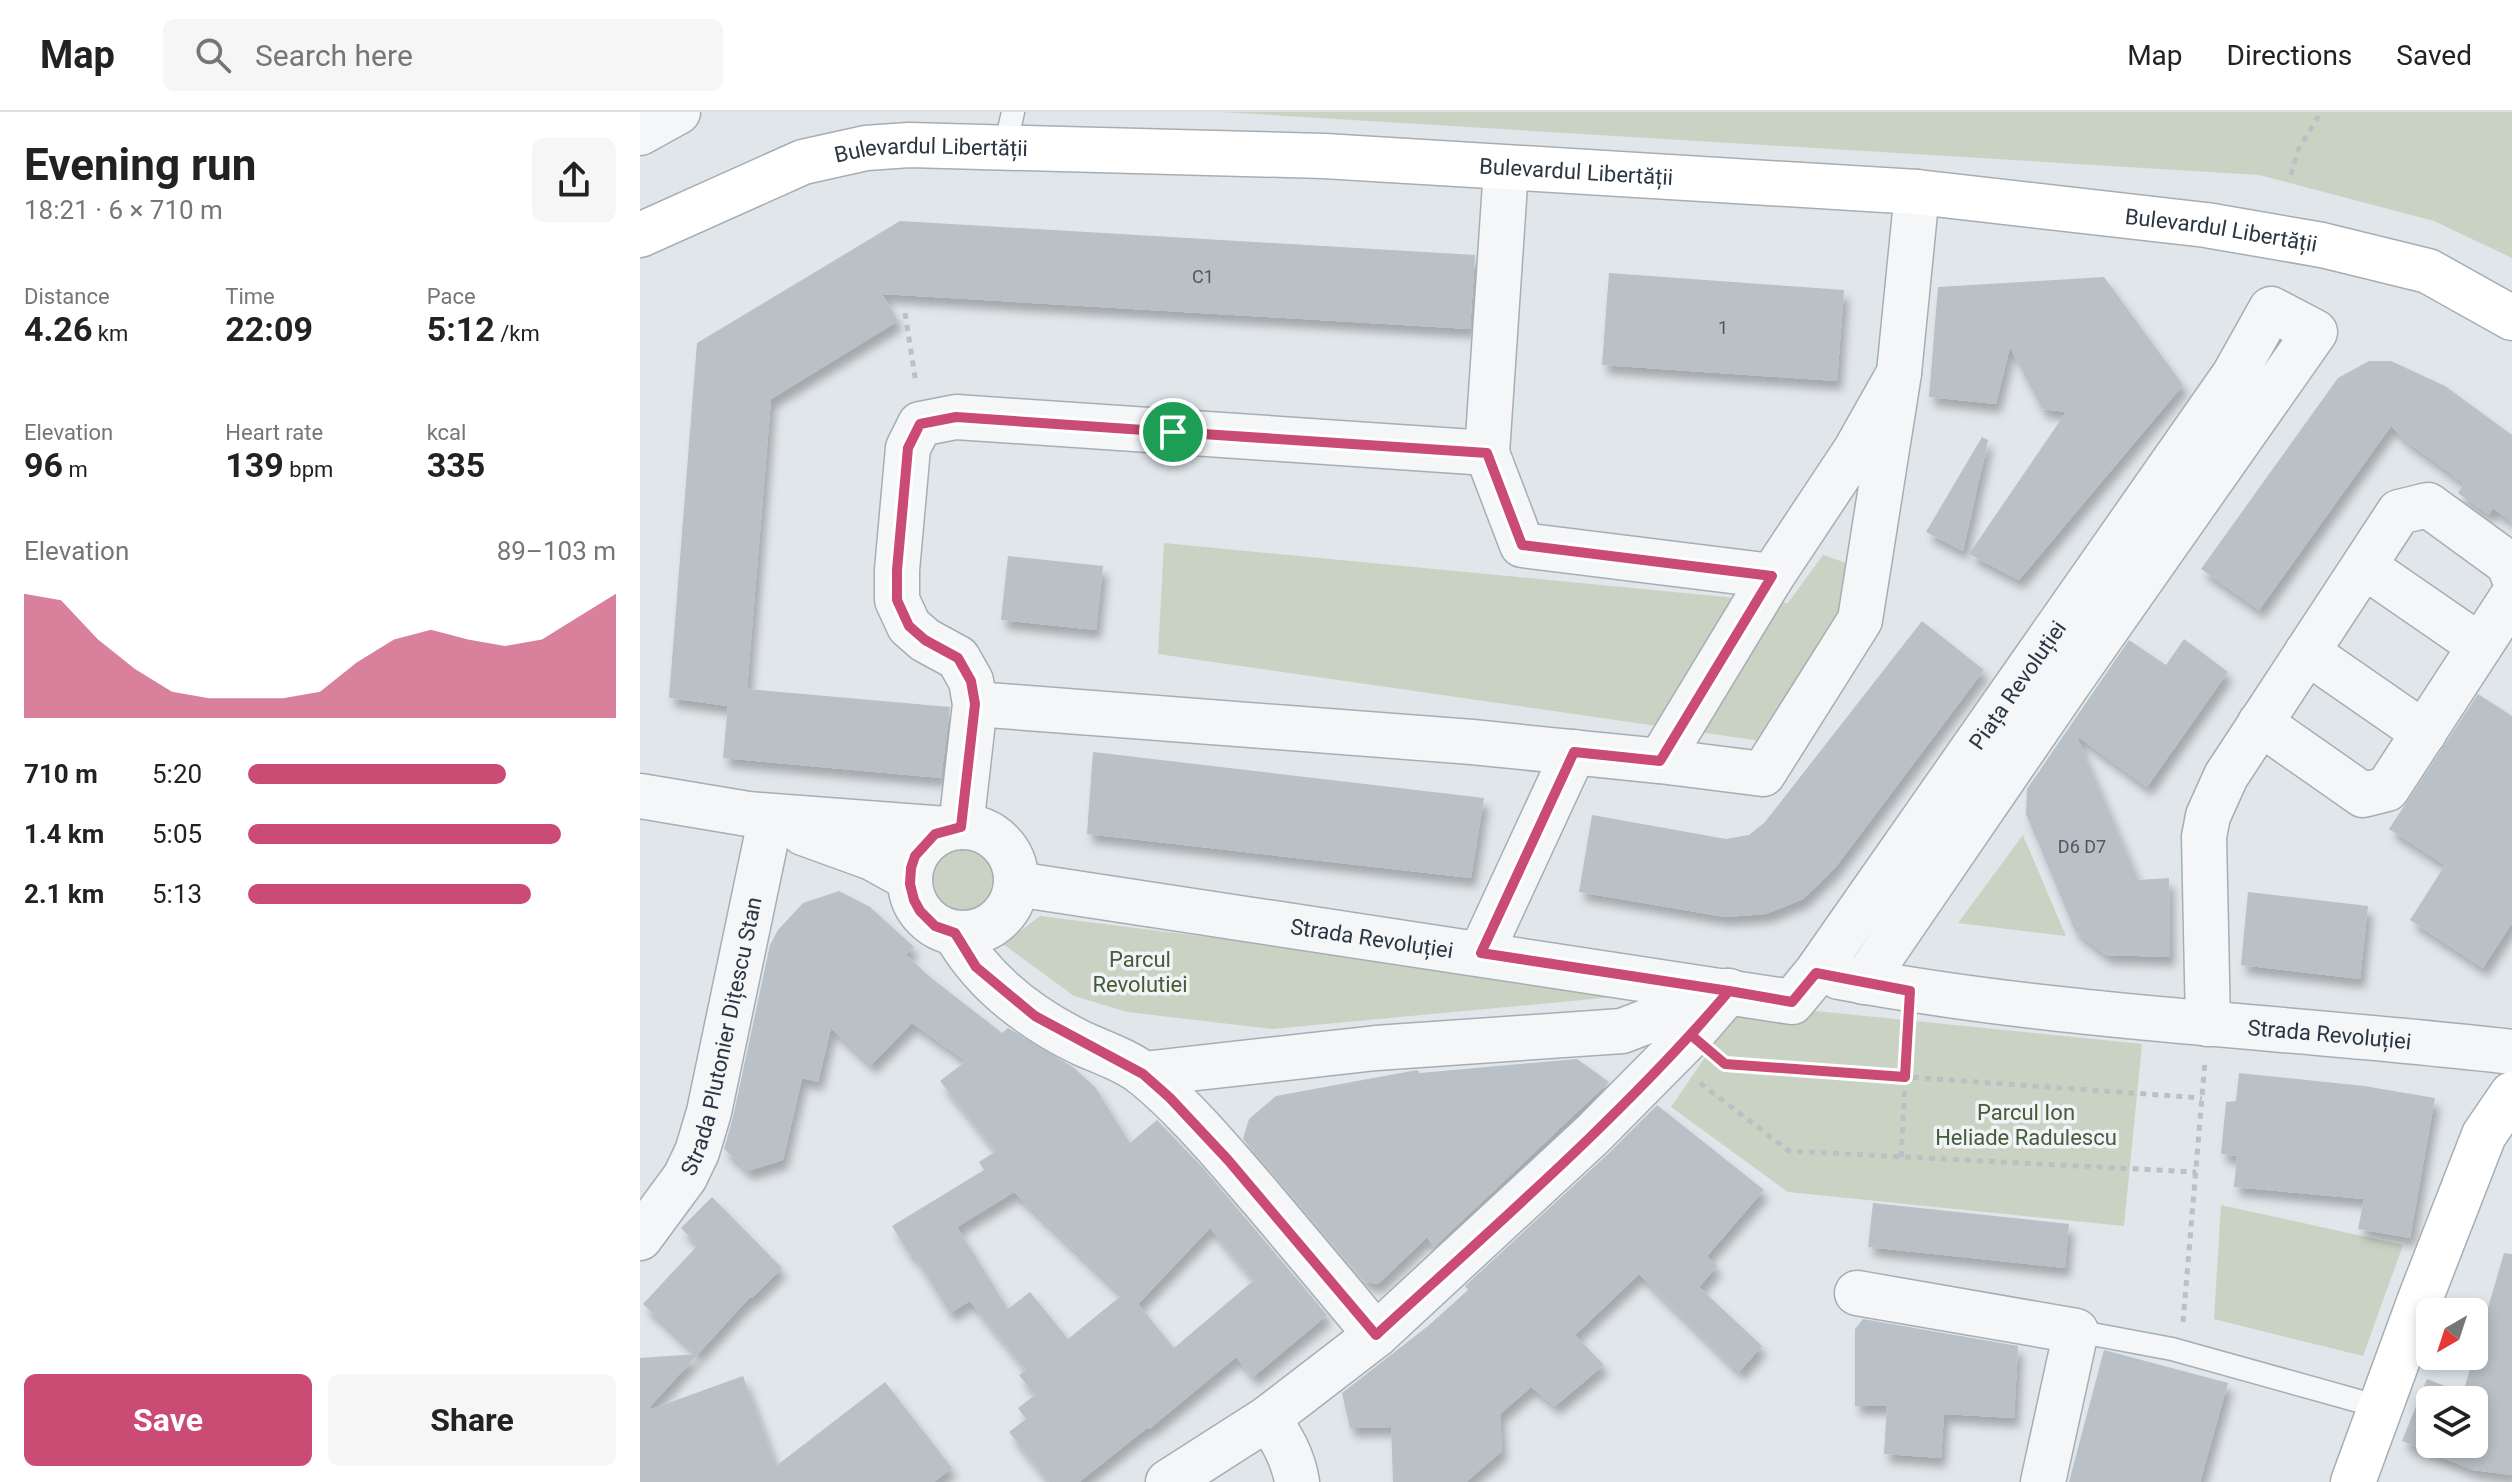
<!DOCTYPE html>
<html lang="en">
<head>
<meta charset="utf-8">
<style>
	body { margin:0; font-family:Roboto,sans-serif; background:#f6f6f6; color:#222; height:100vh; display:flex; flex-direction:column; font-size:30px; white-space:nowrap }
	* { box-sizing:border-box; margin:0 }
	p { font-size:26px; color:#767676 }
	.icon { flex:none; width:44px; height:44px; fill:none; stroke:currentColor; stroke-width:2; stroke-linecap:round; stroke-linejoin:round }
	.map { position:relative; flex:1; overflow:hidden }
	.panel { display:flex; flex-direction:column; background:#fff; width:640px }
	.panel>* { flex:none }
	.needle { width:52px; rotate:219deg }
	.buttons { position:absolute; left:1776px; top:1186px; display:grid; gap:16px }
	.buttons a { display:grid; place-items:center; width:72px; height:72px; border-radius:12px; background:#fff; box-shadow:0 4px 12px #0003; font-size:40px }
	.pin { position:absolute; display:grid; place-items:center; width:68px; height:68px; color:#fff; margin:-34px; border:4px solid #fff; border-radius:50%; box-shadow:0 2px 8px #0007 }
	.round { display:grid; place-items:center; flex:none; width:84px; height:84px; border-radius:12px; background:#f6f6f6 }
	.head { display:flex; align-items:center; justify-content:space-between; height:136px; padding:0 24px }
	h1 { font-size:44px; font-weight:700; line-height:60px }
	.figures { display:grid; grid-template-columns:repeat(3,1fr); gap:12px; height:136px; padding:8px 24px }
	.figures div { display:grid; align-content:center }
	.figures b { font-size:34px; font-weight:700 }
	.figures small { font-size:22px; font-weight:400 }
	.figures p { font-size:22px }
	.chart { height:224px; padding:16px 24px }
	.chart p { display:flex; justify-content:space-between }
	.chart svg { width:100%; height:144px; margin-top:8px; fill:#ca4b73; opacity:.7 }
	.cta { display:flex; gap:16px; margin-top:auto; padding:16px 24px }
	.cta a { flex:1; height:92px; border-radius:12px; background:#ca4b73; color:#fff; font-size:32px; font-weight:700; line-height:92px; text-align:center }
	.cta a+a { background:#f6f6f6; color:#222 }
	ul { padding:0 24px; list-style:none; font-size:26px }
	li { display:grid; grid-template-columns:128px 96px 1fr; align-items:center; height:60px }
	li i { height:20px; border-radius:10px; background:#ca4b73 }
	header { display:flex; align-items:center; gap:48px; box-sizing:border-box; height:112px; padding:0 40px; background:#fff; border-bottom:2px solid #e0e0e0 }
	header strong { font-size:38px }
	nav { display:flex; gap:44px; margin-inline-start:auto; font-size:28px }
	.search { width:560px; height:72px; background:#f6f6f6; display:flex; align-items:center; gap:20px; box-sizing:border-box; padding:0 28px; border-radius:12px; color:#767676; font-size:30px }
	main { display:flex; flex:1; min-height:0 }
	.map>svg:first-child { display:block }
	.green { fill:#cad3c3 }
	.building { fill:#b9c0c6; fill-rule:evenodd; filter:url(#shadow) }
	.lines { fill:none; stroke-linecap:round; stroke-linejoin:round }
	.lane-casing { stroke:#a6aeb4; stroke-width:25 }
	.street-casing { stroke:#a6aeb4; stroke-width:47 }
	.secondary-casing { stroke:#a6aeb4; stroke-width:47 }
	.path { stroke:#bbc0c5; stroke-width:5; stroke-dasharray:6 6; stroke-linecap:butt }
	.lane { stroke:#f4f6f8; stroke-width:22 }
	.street { stroke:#f4f6f8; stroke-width:44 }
	.secondary { stroke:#fff; stroke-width:44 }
	.route-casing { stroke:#fff; stroke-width:16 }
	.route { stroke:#ca4b73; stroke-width:10 }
	.labels { text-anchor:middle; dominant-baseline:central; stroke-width:7; stroke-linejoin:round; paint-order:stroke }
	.number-label { font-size:18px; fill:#4e5862 }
	.street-label { font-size:22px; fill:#2a3641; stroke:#f1f4f7 }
	.park-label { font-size:22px; fill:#455c38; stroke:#f1f4f7 }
</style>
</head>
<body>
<header>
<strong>Map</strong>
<div class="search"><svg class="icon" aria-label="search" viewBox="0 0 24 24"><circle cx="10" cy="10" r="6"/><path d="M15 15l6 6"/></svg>Search here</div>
<nav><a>Map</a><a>Directions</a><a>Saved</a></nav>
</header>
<main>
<section class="panel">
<div class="head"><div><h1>Evening run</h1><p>18:21 · 6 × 710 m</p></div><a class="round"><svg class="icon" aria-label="share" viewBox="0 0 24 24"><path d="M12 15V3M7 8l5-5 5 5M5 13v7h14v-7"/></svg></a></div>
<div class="figures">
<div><p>Distance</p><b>4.26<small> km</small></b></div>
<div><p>Time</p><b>22:09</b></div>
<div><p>Pace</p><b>5:12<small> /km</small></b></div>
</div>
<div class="figures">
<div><p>Elevation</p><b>96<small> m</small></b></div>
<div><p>Heart rate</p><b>139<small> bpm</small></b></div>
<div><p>kcal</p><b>335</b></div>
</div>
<div class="chart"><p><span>Elevation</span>89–103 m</p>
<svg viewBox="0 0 160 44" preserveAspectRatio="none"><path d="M0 44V6L10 8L20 20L30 29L40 36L50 38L60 38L70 38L80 36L90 27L100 20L110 17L120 20L130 22L140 20L150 13L160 6V44z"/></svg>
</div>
<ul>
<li><b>710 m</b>5:20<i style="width:70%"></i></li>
<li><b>1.4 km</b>5:05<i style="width:85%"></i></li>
<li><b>2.1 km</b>5:13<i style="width:77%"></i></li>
</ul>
<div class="cta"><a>Save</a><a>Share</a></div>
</section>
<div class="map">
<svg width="1872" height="1370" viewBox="0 0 1872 1370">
	<defs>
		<filter id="shadow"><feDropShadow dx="5" dy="9" stdDeviation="4" flood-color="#0004"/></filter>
	</defs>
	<rect width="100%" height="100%" fill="#e1e6ea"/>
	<g class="green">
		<path d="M581 0H1872V146L1794 109 1619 63Z"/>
		<path d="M524 431 1148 491 1183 443 1212 453 1206 497 1128 630 518 542Z"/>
		<path d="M1383 723 1426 824 1318 811Z"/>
		<circle cx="323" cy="769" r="37"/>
		<path d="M400 804 1016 881 632 917 487 900 434 884 363 832Z"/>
		<path d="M1107 892 1502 932 1484 1114 1148 1080 1031 995 1090 909Z"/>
		<path d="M1581 1093 1763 1133 1723 1244 1574 1207Z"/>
	</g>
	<g class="building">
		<path d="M260 109 835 143 830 217 242 182 258 209 131 287 107 577 310 595 301 666 83 646 88 594 29 586 57 231Z"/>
		<path d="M969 161 1204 178 1197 269 962 253Z"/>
		<path d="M1464 165 1543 273 1379 468 1329 442 1426 300 1402 297 1370 235 1356 292 1289 285 1298 175Z"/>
		<path d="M1729 249H1751L1805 274 1872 323V410L1853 396 1849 403 1818 381 1824 371 1765 328 1751 314 1619 498 1561 457 1698 266Z"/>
		<path d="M1342 325 1348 328 1323 439 1286 420Z"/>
		<path d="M368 444 463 454 456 518 361 508Z"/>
		<path d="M1282 509 1344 558 1195 756 1163 787 1126 802 1085 805 939 780 952 703 1086 727 1109 723 1125 710Z"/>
		<path d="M1544 527 1588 560 1507 675 1436 623 1498 768 1529 766 1530 845 1466 843 1435 819 1386 702 1387 677 1489 528 1526 553Z"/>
		<path d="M1838 582 1872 604V811L1843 856 1770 808 1805 753 1749 717Z"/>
		<path d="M453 640 844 686 831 766 447 722Z"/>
		<path d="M199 779 230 795 274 835 266 843 290 865 362 921 368 916 433 955 455 975 490 1031 517 1008 563 1056 687 1203 613 1265 596 1245 509 1317 508 1315 439 1370H409L369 1320 386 1307 378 1296 395 1283 379 1263 386 1258 330 1189 310 1201 274 1143 271 1144 252 1114 344 1058 339 1050 356 1039 300 969 326 949 272 911 231 953 191 916 178 970 162 966 143 1048 108 1059 84 1037 93 1005 130 833 138 818 163 791ZM374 1080 482 1183 428 1227 390 1180 368 1197 317 1115ZM570 1116 614 1168 534 1236 498 1192Z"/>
		<path d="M1608 780 1728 794 1720 867 1601 853Z"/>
		<path d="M937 947 969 970 794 1135 787 1125 738 1172 725 1170 603 1027 609 1007 636 984 777 958 780 961Z"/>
		<path d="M1599 961 1724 974 1795 986 1770 1126 1718 1117 1724 1087 1594 1075 1597 1044 1581 1042 1586 990 1596 989Z"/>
		<path d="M1017 993 1124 1078 1067 1144 1077 1154 1059 1175 1122 1234 1099 1260 999 1162 935 1223 964 1253 915 1294 891 1275 860 1302 862 1339 826 1370H753L751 1315 710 1316 702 1281 788 1214 828 1178 825 1174 970 1040Z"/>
		<path d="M72 1085 142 1156 112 1186 110 1185 6 1299 103 1264 136 1354 245 1270 312 1356 294 1370H0V1246L57 1242 3 1192 58 1133 41 1116Z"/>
		<path d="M1233 1091 1429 1112 1425 1156 1228 1135Z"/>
		<path d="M1864 1141 1872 1142V1363L1833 1358 1762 1329 1787 1267 1823 1281ZM1790 1288H1834V1332H1790Z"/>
		<path d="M1223 1207 1378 1234 1374 1306 1304 1302 1301 1346 1244 1342 1247 1294H1215V1217Z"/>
		<path d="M1464 1238 1588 1271 1560 1370H1429Z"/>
	</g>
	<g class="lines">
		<defs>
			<g id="lane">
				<path d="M365 35 373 0"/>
				<path d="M1436 1219 1532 1237 1740 1295"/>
			</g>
			<g id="street">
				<path d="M0 21 38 0"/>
				<path d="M847 341 866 57"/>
				<path d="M1724 454 1840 534"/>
				<path d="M1667 540 1784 621"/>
				<path d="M335 592 832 630 1020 649 1132 464 1215 339 1259 261"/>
				<path d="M1620 611 1723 683 1747 677 1872 485"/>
				<path d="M1020 649 1123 662 1220 508 1259 261 1277 80"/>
				<path d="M0 684 108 702 306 717"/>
				<circle cx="323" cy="768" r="53"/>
				<path d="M321 715 335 592 331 569 318 546 285 528 269 514 257 488V458L268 336 280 312 316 305 847 341 882 433 1132 464"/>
				<path d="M163 721 232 746 270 767"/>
				<path id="s1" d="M376 772 1152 890 1176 861 1594 263 1631 197 1675 220 1428 572 1224 870"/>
				<path d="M315 821C343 870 390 906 441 931 463 941 488 949 506 964 550 1001 586 1045 623 1088 661 1133 699 1178 736 1223"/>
				<path d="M841 841 934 640"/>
				<path id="s2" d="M1199 865C1421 907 1648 914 1872 940"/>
				<path d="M1568 912 1564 725 1568 704 1586 664 1759 400 1788 393 1869 452 1872 461"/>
				<path d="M503 962 736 936 982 919 1086 879"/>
				<path id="s3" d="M0 1126 45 1065 57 1040 69 1000 130 709"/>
				<path d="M1217 1181 1436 1219 1403 1370"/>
				<path d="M628 1306C642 1327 653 1345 657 1370"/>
				<path d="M528 1370 628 1306 736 1223 953 1022 1051 923 1089 879"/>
			</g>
			<g id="secondary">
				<path id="s4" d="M0 123 163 50 226 36 269 33 684 44 1277 80 1566 113 1682 133 1788 159 1872 206"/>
				<path d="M1713 1370 1779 1190 1844 1023 1872 982"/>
			</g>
		</defs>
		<use href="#lane" class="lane-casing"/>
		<use href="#street" class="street-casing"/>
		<use href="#secondary" class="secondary-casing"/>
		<g class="path">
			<path d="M1651 63 1658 38 1681 0"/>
			<path d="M265 201 276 271"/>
			<path d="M1082 950 1085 952 1562 986"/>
			<path d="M1060 971 1149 1039 1556 1060"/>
			<path d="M1261 1045 1268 918"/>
			<path d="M1543 1210 1565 949"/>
		</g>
		<use href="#lane" class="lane"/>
		<use href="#street" class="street"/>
		<use href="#secondary" class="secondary"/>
	</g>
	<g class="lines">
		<defs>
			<path id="route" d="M533 320 316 305 280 312 268 336 257 458V488L269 514 285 528 318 546 331 569 335 592 321 715 295 722 275 744 271 756 270 772 274 788 280 799 295 814 315 821 336 855 395 904 503 962 530 986 588 1048 736 1223C857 1112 982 1004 1089 879L1152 890 1176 861 1270 879 1265 965 1085 952 1051 923 1089 879 841 841 934 640 1020 649 1132 464 882 433 847 341 533 320"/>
		</defs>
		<use href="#route" class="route-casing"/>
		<use href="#route" class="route"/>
	</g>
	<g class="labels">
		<g class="number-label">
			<text x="563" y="164">C1</text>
			<text x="1083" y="215">1</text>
			<text x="1442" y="734">D6 D7</text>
		</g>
		<g class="street-label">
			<text stroke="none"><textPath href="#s4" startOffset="308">Bulevardul Libertății</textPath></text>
			<text stroke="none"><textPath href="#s4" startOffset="954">Bulevardul Libertății</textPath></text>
			<text stroke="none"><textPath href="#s4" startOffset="1602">Bulevardul Libertății</textPath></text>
			<text stroke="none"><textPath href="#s1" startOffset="1174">Piața Revoluției</textPath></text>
			<text stroke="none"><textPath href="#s1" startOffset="360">Strada Revoluției</textPath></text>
			<text stroke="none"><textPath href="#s3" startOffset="222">Strada Plutonier Dițescu Stan</textPath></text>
			<text stroke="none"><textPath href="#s2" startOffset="494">Strada Revoluției</textPath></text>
		</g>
		<g class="park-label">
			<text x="500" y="847">Parcul<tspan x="500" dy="25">Revolutiei</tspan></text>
			<text x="1386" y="1000">Parcul Ion<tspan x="1386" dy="25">Heliade Radulescu</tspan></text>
		</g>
	</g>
</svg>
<div class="buttons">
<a><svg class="needle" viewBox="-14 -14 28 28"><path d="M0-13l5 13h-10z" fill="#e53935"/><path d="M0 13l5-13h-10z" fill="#767676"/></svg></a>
<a><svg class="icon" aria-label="layers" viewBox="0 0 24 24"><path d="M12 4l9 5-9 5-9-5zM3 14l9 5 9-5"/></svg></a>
</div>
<div class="pin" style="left:533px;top:320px;background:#1e9e55"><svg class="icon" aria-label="arrive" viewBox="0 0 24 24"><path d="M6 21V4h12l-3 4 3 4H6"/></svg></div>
</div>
</main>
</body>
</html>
